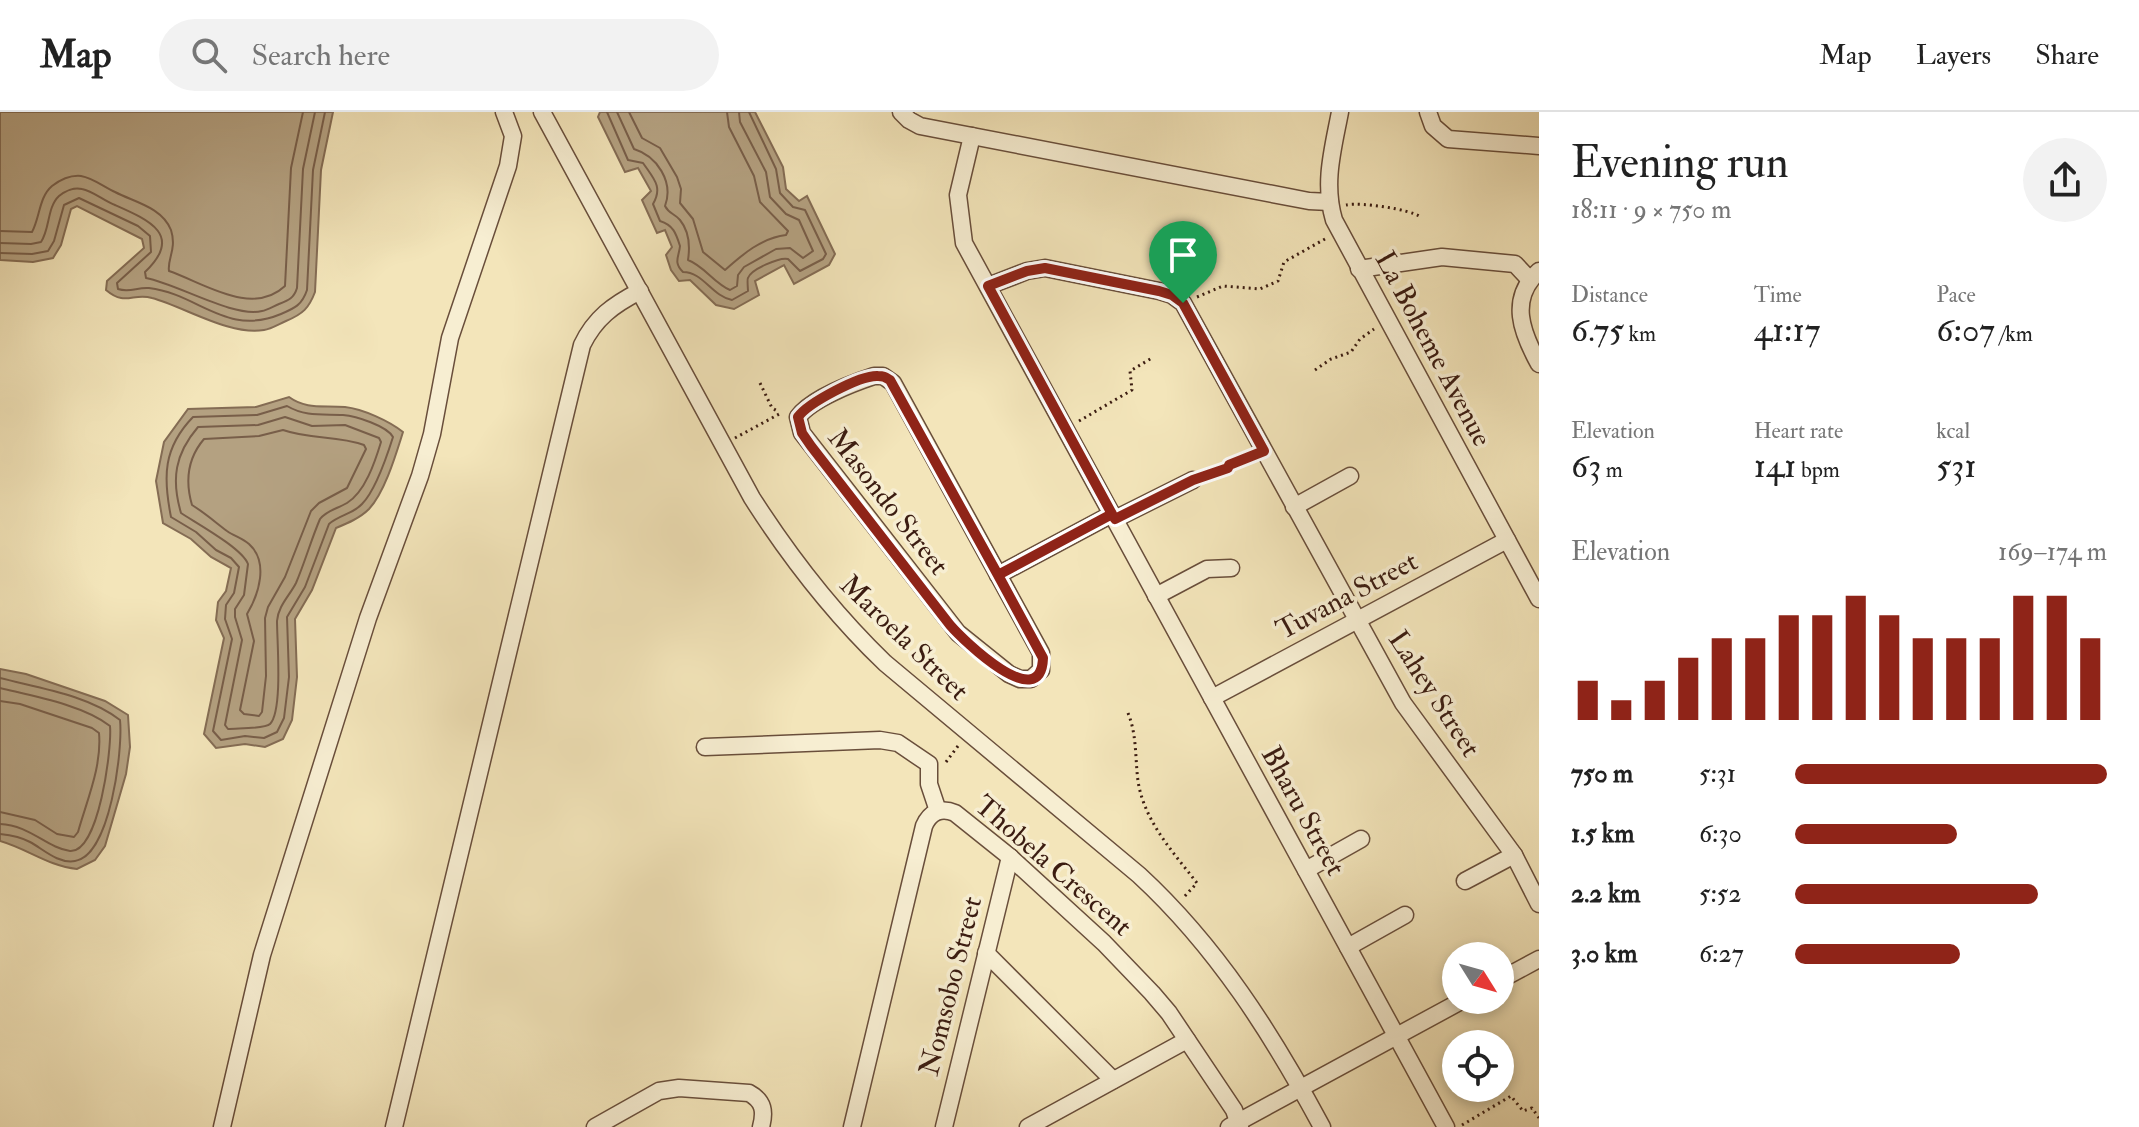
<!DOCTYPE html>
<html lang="en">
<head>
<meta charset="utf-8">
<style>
	body { margin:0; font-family:"IM FELL Double Pica",serif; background:#f2f2f2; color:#222; height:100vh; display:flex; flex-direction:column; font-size:30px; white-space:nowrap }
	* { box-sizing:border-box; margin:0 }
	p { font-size:26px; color:#767676 }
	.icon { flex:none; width:44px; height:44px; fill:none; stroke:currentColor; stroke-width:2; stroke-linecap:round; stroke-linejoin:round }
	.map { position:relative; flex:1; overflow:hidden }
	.side { display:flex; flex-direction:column; background:#fff; width:600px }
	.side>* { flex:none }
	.needle { width:52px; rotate:127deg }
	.controls { position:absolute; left:1442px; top:830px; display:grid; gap:16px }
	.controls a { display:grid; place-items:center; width:72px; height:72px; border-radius:50%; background:#fff; box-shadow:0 4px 12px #0003; font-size:40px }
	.pin { position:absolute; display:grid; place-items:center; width:68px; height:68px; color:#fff; margin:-82px -34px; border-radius:50% 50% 50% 0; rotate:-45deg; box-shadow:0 0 8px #0007 }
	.pin .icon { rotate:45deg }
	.round { display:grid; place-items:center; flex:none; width:84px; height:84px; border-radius:42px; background:#f2f2f2 }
	.head { display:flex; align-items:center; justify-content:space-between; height:136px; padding:0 32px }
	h1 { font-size:44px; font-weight:600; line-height:60px }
	.metrics { display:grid; grid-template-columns:repeat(3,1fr); gap:12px; height:136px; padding:8px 32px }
	.metrics div { display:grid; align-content:center }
	.metrics b { font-size:34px; font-weight:600 }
	.metrics small { font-size:22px; font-weight:400 }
	.metrics p { font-size:22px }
	.chart { height:224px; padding:16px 32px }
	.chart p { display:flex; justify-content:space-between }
	.chart svg { width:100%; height:144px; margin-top:8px; stroke:#8f2418; stroke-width:6 }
	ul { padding:0 32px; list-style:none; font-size:26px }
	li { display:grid; grid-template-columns:128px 96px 1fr; align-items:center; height:60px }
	li i { height:20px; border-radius:10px; background:#8f2418 }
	header { display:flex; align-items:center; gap:48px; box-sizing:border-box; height:112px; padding:0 40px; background:#fff; border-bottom:2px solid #e0e0e0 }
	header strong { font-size:38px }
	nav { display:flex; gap:44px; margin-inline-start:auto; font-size:28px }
	.search { width:560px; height:72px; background:#f2f2f2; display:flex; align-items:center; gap:20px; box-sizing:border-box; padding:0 28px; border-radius:44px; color:#767676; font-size:30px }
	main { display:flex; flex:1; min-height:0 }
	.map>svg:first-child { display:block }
	.water { fill:#b4a181; stroke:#846c54; stroke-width:2 }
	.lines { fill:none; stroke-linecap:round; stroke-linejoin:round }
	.shore { stroke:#785e49; stroke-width:2 }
	.minor-casing { stroke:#694e3b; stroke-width:19 }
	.path { stroke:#3b1c11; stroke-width:3; stroke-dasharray:2 4; stroke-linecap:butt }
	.minor { stroke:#f7eed2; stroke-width:16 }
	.route-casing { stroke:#fff; stroke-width:16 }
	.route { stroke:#8f2418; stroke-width:10 }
	.labels { text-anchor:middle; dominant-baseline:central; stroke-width:7; stroke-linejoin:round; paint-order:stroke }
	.street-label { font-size:28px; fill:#3b1c11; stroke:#f7eed2 }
</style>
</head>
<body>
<header>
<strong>Map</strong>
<div class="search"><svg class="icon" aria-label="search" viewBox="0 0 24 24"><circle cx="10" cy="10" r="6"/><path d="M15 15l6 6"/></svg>Search here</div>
<nav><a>Map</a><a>Layers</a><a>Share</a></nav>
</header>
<main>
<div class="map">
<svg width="1539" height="1015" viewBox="0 0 1539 1015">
	<rect width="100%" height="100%" fill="#f3e5ba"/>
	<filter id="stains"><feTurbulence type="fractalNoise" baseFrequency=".0025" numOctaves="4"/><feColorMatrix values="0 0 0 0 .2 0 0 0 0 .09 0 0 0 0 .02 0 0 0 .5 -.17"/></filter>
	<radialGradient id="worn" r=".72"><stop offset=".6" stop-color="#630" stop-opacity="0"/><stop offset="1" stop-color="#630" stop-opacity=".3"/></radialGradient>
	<g class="water">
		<path d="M0 0H333L321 58 315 180C309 196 303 202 286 209 279 212 271 217 264 218 230 224 185 195 152 186 133 180 126 195 106 178L107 169 144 136 142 127 77 94 71 97 61 133 53 146 33 150 0 148Z"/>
		<path d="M600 0H755L783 55 786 77 799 89 807 84 835 142 829 153 794 172 784 153 755 169 759 183 734 197 716 193 690 168 679 169 671 158 666 143 672 135 665 118 657 121 642 88 651 79 638 56 625 60 598 5Z"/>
		<path d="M289 285C307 298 323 293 345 295 363 297 389 309 403 320 396 342 385 380 369 397 360 406 348 411 336 416L312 478 295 507 297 565 292 608 283 627 265 635 245 632 216 636 204 622 224 526 216 508 218 490 226 479 231 456 211 445 191 427 163 411 156 369 164 330 188 297 256 295Z"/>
		<path d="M0 557 26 562 105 589 128 603 130 635 126 662 105 734 95 748 77 757C48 754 28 737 0 729Z"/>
	</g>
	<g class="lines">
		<g class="shore">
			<path d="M607 0 628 48 643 51C654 67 663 75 653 92L660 109C673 113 676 121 680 134 679 145 673 150 683 160 703 160 712 184 732 188L748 179C748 178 747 167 748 166 751 157 780 145 788 147L800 159 823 147 826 142 805 98 793 95 780 81 776 57 749 0"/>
			<path d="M617 0 634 37C657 44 674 70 665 94 669 102 674 101 680 108 689 119 690 135 688 148 704 154 714 171 730 178L737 174 738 163 744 155 776 137 790 136 803 146 813 139 799 108 786 102 770 85 766 60 740 10 739 0"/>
			<path d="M629 0 642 26 660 36 677 65 681 77 680 91 693 107 703 140 725 158C742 143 761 126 786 123L788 119 760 90 754 64 729 15 727 0"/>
			<path d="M0 119 32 120C40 105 39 85 52 74 60 68 71 63 81 64 93 66 104 75 115 80 134 90 162 95 171 118 177 137 167 147 169 159 204 171 252 205 285 174L291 56 303 0"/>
			<path d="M0 131 31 132 41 130C50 117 47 95 59 84 65 79 74 75 82 77 93 79 104 89 115 93 149 108 184 123 145 160L146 166C178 172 233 206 262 199 267 198 274 194 279 192 289 188 294 186 297 176L303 57 315 0"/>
			<path d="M0 141 32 142 48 139 54 129 64 93 79 86 138 114 150 124 151 140 117 171 118 177C130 181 137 175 149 176 199 182 226 225 281 202 295 196 302 193 307 178L313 58 325 0"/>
			<path d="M287 294C306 305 322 302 343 303 356 304 387 314 393 325 387 344 376 378 362 392 353 402 339 403 329 412L305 475 287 505 289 565 284 606 277 620 264 626 245 624 221 628 213 619 232 527 225 507 226 493 234 481 239 455 231 446 216 438 196 420 171 405C163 365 163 336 193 305L257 303Z"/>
			<path d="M285 305 312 314 345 313 379 326 381 330C375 350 365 380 347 391 337 397 327 398 320 407 311 428 305 450 296 471 290 483 278 494 277 509 277 529 283 599 270 612 265 617 237 616 228 617L225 613 242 528 235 505V497L244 483 248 452C242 436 196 411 181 401 171 367 175 342 198 315L258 313Z"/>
			<path d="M283 318C312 328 336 323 364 333L366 337 347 376 319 391 311 399 285 465 268 495 265 506 266 564 262 600 259 604 244 602 240 598 254 529 247 502C259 482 269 450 249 432 242 426 234 424 227 419 215 410 205 401 192 393 185 369 187 347 204 327L259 324Z"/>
			<path d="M0 566C39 576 88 583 120 608 123 638 110 744 75 749 58 752 43 737 30 730 21 725 9 723 0 722"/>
			<path d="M0 576C33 584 83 593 110 614 112 636 99 741 70 739 47 736 30 713 0 712"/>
			<path d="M0 589 20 592 92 616 99 621C102 654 87 688 78 720L74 725 57 722 35 708 0 700"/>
		</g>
		<defs>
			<g id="minor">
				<path d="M542 0 752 386C791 447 833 501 885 551L1139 763C1217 835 1272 922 1322 1015"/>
				<path d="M901 0 909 8 920 14 1309 89 1330 90"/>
				<path d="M1340 0C1333 37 1323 71 1334 108L1539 487"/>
				<path d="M1428 0 1433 14 1448 27 1539 34"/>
				<path d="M972 24 958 83 964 131 1446 1015"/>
				<path d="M1359 157 1442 145 1515 152 1530 168"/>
				<path d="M1539 159C1508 187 1522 221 1539 252"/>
				<path d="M988 174 1027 159 1045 156 1159 179 1172 183 1183 191 1403 591 1514 743 1539 792"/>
				<path d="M874 264H883L893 271 1041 541V558L1031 567H1020L1009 562 958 521 802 321 798 305C811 287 853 271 874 264Z"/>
				<path d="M1294 395 1350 364"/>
				<path d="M1115 407 1193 368"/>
				<path d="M998 463 1112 402"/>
				<path d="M1156 484 1207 457 1231 456"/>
				<path d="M1212 586 1507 428"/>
				<path d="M705 635 880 628 898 631 929 652V672L938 699"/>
				<path d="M1306 758 1361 727"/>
				<path d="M1465 769 1514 743"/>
				<path d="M1348 835 1405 803"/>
				<path d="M986 841 1113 968"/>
				<path d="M1500 868 1539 847"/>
				<path d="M222 1015 262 843 368 506 420 364 432 322 450 226 508 54 513 24 504 0"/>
				<path d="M394 1015 582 233C595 206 613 193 640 179"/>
				<path d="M595 1015 659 979 679 976 749 981C764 989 765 1000 761 1015"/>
				<path d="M852 1015 924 714C930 700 941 695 955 701L1010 745 1104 831 1152 881 1169 901 1234 998 1240 1015"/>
				<path d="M944 1015 1010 745"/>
				<path d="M1028 1015 1187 928"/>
				<path d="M1229 1015 1463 888"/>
			</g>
		</defs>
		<use href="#minor" class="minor-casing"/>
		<g class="path">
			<path d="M1346 93C1361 90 1409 97 1421 105"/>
			<path d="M1197 185 1223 174 1260 177 1278 169 1284 150 1325 127"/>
			<path d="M1315 258 1331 247 1351 240 1360 227 1374 217"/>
			<path d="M760 271 772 296 779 300"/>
			<path d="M1079 309 1132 278 1130 259 1152 246"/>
			<path d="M735 326 781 301"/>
			<path d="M1207 364 1249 345"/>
			<path d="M1128 601C1137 623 1135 646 1138 669 1144 709 1173 740 1197 771L1184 785"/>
			<path d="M946 650 958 634"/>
			<path d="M1462 1013 1511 984 1523 999 1532 996 1539 1006"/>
		</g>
		<use href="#minor" class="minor"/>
	</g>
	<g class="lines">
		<defs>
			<path id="route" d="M1183 191 1264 339 1229 353 1228 356 1193 368 1115 407 1112 402 998 463 890 268C885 265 884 264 878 264 860 263 808 291 798 305L802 321 811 334 950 513C963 528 1041 604 1043 546L998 463 1112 402 988 174 1027 159 1045 156 1159 179 1172 183 1183 191"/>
		</defs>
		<use href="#route" class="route-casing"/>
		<use href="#route" class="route"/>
	</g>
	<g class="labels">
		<g class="street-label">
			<text transform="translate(1433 237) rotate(62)">La Boheme Avenue</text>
			<text transform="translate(888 390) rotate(52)">Masondo Street</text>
			<text transform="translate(1347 484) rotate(-28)">Tuvana Street</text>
			<text transform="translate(904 526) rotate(44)">Maroela Street</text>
			<text transform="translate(1434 582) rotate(57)">Lahey Street</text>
			<text transform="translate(1303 699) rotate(61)">Bharu Street</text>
			<text transform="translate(1053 754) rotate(41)">Thobela Crescent</text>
			<text transform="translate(951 874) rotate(-76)">Nomsobo Street</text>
		</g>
	</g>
	<rect width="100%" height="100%" filter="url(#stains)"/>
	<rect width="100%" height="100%" fill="url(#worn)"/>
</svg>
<div class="controls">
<a><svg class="needle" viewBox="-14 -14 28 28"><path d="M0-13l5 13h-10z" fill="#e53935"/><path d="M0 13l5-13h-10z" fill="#767676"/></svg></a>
<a><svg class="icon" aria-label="locate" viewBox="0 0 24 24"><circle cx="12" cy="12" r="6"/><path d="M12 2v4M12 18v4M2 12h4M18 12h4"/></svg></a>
</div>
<div class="pin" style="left:1183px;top:191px;background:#1e9e55"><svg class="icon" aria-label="arrive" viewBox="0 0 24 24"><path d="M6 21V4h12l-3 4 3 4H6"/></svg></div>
</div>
<section class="side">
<div class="head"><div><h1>Evening run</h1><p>18:11 · 9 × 750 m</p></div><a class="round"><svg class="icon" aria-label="share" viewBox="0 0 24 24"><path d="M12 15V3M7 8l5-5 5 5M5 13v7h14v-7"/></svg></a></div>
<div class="metrics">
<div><p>Distance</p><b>6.75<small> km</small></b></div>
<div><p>Time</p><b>41:17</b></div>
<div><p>Pace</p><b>6:07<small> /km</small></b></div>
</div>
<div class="metrics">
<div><p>Elevation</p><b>63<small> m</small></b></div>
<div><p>Heart rate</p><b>141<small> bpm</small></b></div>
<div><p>kcal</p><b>531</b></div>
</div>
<div class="chart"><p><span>Elevation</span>169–174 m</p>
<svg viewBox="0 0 160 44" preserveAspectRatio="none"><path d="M5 44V32M15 44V38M25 44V32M35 44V25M45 44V19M55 44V19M65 44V12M75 44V12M85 44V6M95 44V12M105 44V19M115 44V19M125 44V19M135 44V6M145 44V6M155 44V19"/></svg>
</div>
<ul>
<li><b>750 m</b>5:31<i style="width:100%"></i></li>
<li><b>1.5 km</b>6:30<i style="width:52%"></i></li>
<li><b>2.2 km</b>5:52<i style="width:78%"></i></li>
<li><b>3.0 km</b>6:27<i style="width:53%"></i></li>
</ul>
</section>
</main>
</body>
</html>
